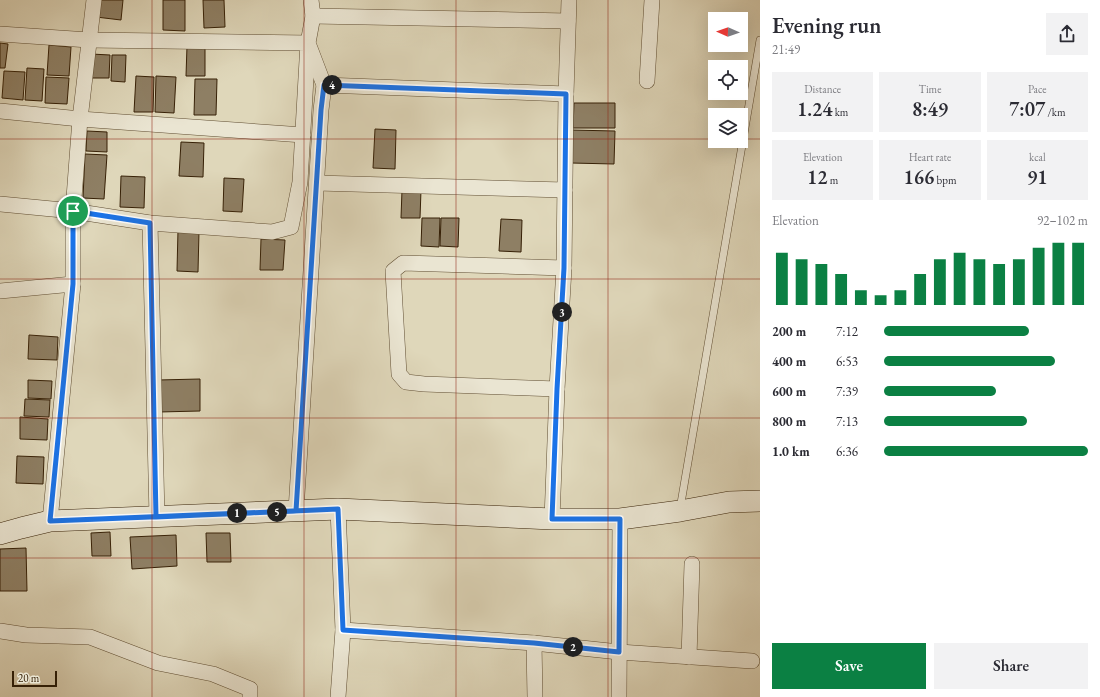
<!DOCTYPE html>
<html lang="en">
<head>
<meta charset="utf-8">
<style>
	body { margin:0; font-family:"EB Garamond",serif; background:#f2f2f3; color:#2b2b33; height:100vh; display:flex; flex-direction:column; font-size:15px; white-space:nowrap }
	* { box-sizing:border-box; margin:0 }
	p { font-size:13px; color:#7c7c81 }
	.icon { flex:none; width:22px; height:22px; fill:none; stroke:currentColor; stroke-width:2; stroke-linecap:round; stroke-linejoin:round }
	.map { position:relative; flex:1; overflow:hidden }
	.sheet { display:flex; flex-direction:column; background:#fff; width:340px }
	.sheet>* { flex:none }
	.needle { width:26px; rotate:272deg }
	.buttons { position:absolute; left:708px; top:12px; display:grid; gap:8px }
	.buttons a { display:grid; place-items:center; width:40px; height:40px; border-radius:0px; background:#fff; box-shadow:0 4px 16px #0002; font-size:20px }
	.scale { position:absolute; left:12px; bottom:10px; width:45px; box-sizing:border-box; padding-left:4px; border:2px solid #362006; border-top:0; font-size:11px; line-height:14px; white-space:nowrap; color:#362006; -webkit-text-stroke:3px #eae5d2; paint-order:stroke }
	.pin { position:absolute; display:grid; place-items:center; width:34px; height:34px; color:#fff; margin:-17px; border:2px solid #fff; border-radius:50%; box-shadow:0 1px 4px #0007 }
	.km { position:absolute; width:20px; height:20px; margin:-10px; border-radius:50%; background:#222; color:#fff; font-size:11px; line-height:20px; text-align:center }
	.round { display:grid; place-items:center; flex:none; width:42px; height:42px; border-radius:0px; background:#f2f2f3 }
	.summary { display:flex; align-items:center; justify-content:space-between; height:68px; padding:0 12px }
	h1 { font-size:22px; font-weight:600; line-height:30px }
	.stats { display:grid; grid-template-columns:repeat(3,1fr); gap:6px; height:68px; padding:4px 12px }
	.stats div { display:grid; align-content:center; border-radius:0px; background:#f2f2f3; text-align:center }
	.stats b { font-size:20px; font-weight:600 }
	.stats small { font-size:11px; font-weight:400 }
	.stats p { font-size:11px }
	.chart { height:112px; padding:8px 12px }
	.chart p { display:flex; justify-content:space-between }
	.chart svg { width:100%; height:72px; margin-top:4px; stroke:#0b8043; stroke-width:6 }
	.cta { display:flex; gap:8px; margin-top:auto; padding:8px 12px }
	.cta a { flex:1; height:46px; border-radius:0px; background:#0b8043; color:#fff; font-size:16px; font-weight:600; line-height:46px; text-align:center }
	.cta a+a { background:#f2f2f3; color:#2b2b33 }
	ul { padding:0 12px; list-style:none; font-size:13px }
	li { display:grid; grid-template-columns:64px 48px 1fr; align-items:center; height:30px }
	li i { height:10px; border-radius:5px; background:#0b8043 }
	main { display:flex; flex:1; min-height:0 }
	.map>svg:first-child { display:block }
	.building { fill:#8e7f64; stroke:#362006 }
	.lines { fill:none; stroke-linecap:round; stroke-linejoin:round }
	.lane-casing { stroke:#604e33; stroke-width:8 }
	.street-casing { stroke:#604e33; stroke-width:16 }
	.secondary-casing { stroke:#362006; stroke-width:22 }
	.lane { stroke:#eae5d2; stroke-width:7 }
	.street { stroke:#eae5d2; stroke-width:15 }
	.secondary { stroke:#eae5d2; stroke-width:21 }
	.route-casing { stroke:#fff; stroke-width:8 }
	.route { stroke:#1a73e8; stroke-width:5 }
	.grid { fill:none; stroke:#8f2418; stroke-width:1; stroke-opacity:0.55 }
</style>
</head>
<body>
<main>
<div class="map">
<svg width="760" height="697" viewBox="0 0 760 697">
	<rect width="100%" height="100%" fill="#dfd7ba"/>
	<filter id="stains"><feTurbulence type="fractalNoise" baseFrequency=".005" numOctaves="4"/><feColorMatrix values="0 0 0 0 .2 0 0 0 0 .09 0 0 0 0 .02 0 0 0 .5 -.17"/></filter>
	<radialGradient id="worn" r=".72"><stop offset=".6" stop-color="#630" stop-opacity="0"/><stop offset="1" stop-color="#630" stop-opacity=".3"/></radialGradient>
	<g class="building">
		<path d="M98 0H123L121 20 96 17Z"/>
		<path d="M163 0H185V31L163 30Z"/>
		<path d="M203 0H224L225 27 204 28Z"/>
		<path d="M0 43 8 44 5 68H0Z"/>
		<path d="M49 45 71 47 69 76 47 75Z"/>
		<path d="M187 46H205V76H186Z"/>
		<path d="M91 54 110 55 109 78H90Z"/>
		<path d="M112 55H126L125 82 111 81Z"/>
		<path d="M27 68 44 69 42 101 25 100Z"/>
		<path d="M4 71 25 72 23 100 2 98Z"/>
		<path d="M136 76 154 77 153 112H134Z"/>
		<path d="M156 76 176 77 174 113 155 112Z"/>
		<path d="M46 77 69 78 67 104 45 103Z"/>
		<path d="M195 79H217L216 115H194Z"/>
		<path d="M574 103H615V128H573Z"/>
		<path d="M375 129 396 130 395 169 373 168Z"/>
		<path d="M571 130 615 131 614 164 571 163Z"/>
		<path d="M87 131 107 132V152L86 151Z"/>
		<path d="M181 142 204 143 203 177 179 176Z"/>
		<path d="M85 154 107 155 104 199 83 198Z"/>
		<path d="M121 176 145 177 144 208 120 207Z"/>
		<path d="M224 178 244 179 242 212 223 211Z"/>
		<path d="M402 190H421L420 218H401Z"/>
		<path d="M422 218H440L439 247 421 246Z"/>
		<path d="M441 218H459L458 247 440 246Z"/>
		<path d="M501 219 522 220 521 252 499 251Z"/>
		<path d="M178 230 199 231 198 272 177 271Z"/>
		<path d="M261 239 285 240 283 270H260Z"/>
		<path d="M29 335 58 337 57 360 28 359Z"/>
		<path d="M200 379V411L159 412 158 380Z"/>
		<path d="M28 380 52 381 51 399 28 398Z"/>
		<path d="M25 399 50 400 49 417 24 416Z"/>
		<path d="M20 417 48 419 47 440 20 439Z"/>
		<path d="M17 456 44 457 43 484 16 483Z"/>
		<path d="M110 532 111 556H92L91 533Z"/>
		<path d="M206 533H230L231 562H207Z"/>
		<path d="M176 535 177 566 132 569 130 537Z"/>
		<path d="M26 548 27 591H0V549Z"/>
	</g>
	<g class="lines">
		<defs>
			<path id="lane" d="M680 509 760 40"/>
			<g id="street">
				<path d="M313 16 568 21"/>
				<path d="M0 34 89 40 308 43 300 182 291 227 272 232 150 223 73 211 0 204"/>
				<path d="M647 81 652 0"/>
				<path d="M324 85 566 94 564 268 557 389 552 519"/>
				<path d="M566 94 569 0"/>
				<path d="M0 111 80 119 303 135"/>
				<path d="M317 183 565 190"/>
				<path d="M150 223 157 517"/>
				<path d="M0 291 73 284"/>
				<path d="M557 389 424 384 406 382 399 374 393 271 403 263 564 268"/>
				<path d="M296 511 321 110 324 85 308 43 313 16 311 0"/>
				<path d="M50 521 73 284V211L80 119 94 0"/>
				<path d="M343 630 534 643 619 652 752 661"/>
				<path d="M0 631 26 635 90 637 158 663 213 674 250 689V697"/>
				<path d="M534 643 535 697"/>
				<path d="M689 657 692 564"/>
				<path d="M338 697 343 630 338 509"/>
				<path d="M619 697 620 519"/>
			</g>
			<path id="secondary" d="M0 534 21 528 50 521 338 509 552 519H620L680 511 729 502 760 501"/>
		</defs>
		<use href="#lane" class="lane-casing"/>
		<use href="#street" class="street-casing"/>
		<use href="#secondary" class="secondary-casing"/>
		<use href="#lane" class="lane"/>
		<use href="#street" class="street"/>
		<use href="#secondary" class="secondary"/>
	</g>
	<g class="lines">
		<defs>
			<path id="route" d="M73 211 150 223 156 517C217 514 278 512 338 509L343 630 534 643 619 652 620 519H552L557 389 564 268 566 94 324 85 321 110 296 511 50 521 73 284V211"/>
		</defs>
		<use href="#route" class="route-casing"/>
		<use href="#route" class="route"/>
	</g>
	<path class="grid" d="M152 0V697M304 0V697M456 0V697M608 0V697M0 139H715M741 139H760M0 279H760M0 418H760M0 558H760"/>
	<rect width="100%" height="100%" filter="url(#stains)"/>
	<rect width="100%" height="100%" fill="url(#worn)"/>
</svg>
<div class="buttons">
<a><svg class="needle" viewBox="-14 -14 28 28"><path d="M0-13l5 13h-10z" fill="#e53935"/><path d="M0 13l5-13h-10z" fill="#7c7c81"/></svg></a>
<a><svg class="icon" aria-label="locate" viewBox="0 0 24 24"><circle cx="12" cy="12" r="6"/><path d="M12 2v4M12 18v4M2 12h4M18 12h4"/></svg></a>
<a><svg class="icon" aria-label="layers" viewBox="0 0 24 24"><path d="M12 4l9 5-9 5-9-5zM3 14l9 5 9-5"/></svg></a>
</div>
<div class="scale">20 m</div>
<div class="pin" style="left:73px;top:211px;background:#1e9e55"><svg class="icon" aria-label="arrive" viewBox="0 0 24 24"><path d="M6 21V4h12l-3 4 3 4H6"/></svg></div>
<b class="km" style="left:237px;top:513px">1</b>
<b class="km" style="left:573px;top:647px">2</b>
<b class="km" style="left:562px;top:312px">3</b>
<b class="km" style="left:332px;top:85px">4</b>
<b class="km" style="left:277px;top:512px">5</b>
</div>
<section class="sheet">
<div class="summary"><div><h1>Evening run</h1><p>21:49</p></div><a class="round"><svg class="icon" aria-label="share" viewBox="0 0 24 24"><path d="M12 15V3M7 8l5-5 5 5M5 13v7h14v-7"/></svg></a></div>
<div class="stats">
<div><p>Distance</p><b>1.24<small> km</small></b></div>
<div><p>Time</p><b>8:49</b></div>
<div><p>Pace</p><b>7:07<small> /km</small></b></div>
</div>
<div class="stats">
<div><p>Elevation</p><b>12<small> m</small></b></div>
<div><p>Heart rate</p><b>166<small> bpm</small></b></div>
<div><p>kcal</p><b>91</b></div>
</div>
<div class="chart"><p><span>Elevation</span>92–102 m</p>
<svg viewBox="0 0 160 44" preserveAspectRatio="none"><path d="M5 44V12M15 44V16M25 44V19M35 44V25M45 44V35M55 44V38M65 44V35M75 44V25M85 44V16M95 44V12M105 44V16M115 44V19M125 44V16M135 44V9M145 44V6M155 44V6"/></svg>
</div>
<ul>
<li><b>200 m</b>7:12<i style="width:71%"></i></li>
<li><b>400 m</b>6:53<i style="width:84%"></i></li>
<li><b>600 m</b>7:39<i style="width:55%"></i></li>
<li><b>800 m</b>7:13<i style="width:70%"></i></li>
<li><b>1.0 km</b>6:36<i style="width:100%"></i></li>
</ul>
<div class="cta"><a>Save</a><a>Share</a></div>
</section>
</main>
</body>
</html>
